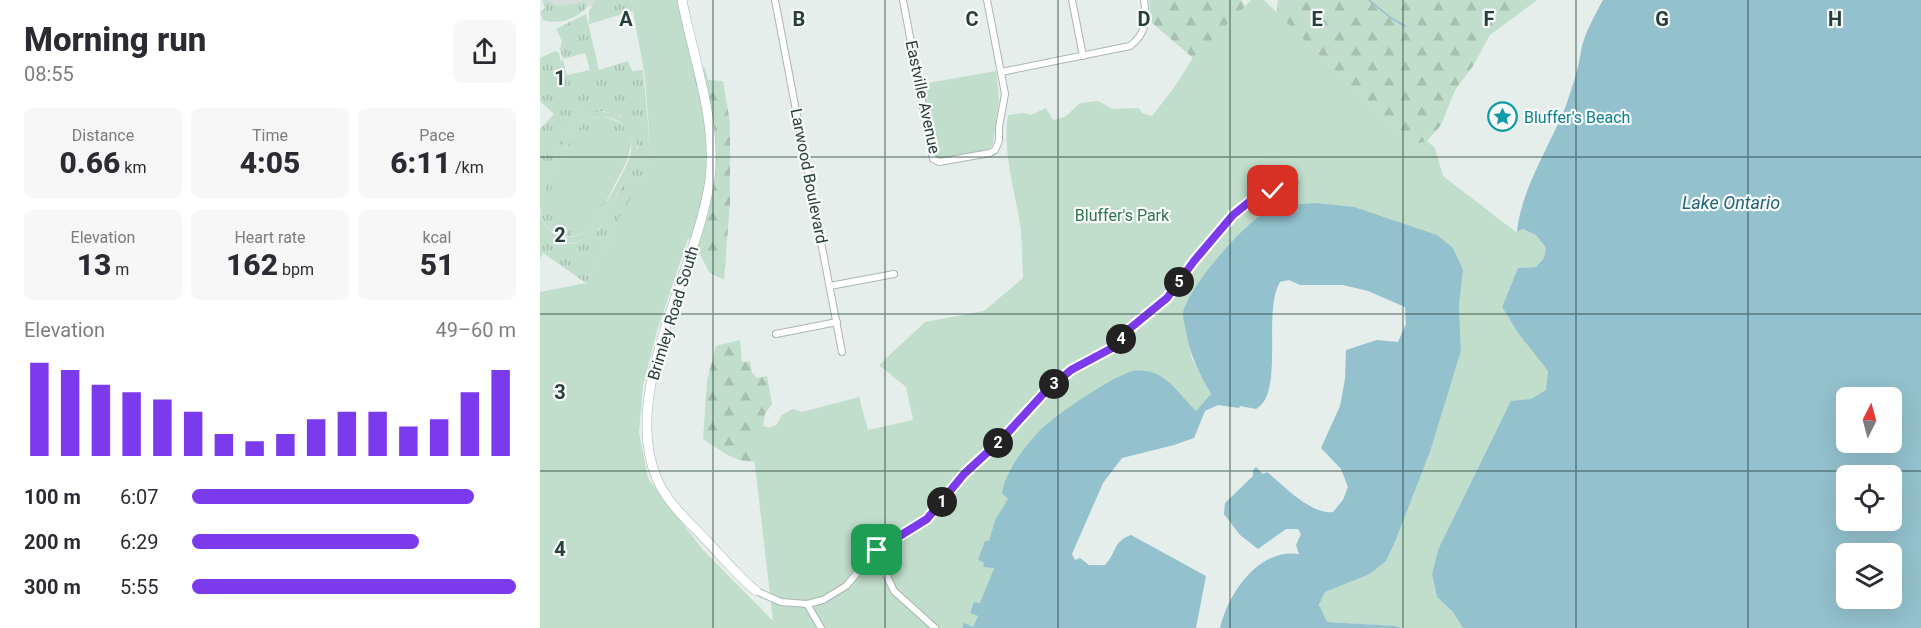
<!DOCTYPE html>
<html lang="en">
<head>
<meta charset="utf-8">
<style>
	body { margin:0; font-family:Roboto,sans-serif; background:#f7f7f7; color:#2b2b33; height:100vh; display:flex; flex-direction:column; font-size:22px; white-space:nowrap }
	* { box-sizing:border-box; margin:0 }
	p { font-size:20px; color:#7c7c81 }
	.icon { flex:none; width:33px; height:33px; fill:none; stroke:currentColor; stroke-width:2; stroke-linecap:round; stroke-linejoin:round }
	.map { position:relative; flex:1; overflow:hidden }
	.drawer { display:flex; flex-direction:column; background:#fff; width:540px }
	.drawer>* { flex:none }
	.needle { width:39px; rotate:6deg }
	.fabs { position:absolute; left:1296px; top:387px; display:grid; gap:12px }
	.fabs a { display:grid; place-items:center; width:66px; height:66px; border-radius:9px; background:#fff; box-shadow:0 6px 24px #0002; font-size:30px }
	.pin { position:absolute; display:grid; place-items:center; width:51px; height:51px; color:#fff; margin:-26px; border-radius:12px; box-shadow:0 3px 9px #0006 }
	.km { position:absolute; width:30px; height:30px; margin:-15px; border-radius:50%; background:#222; color:#fff; font-size:16px; line-height:30px; text-align:center }
	.round { display:grid; place-items:center; flex:none; width:63px; height:63px; border-radius:9px; background:#f7f7f7 }
	.summary { display:flex; align-items:center; justify-content:space-between; height:102px; padding:0 24px }
	h1 { font-size:33px; font-weight:800; line-height:45px }
	.figures { display:grid; grid-template-columns:repeat(3,1fr); gap:9px; height:102px; padding:6px 24px }
	.figures div { display:grid; align-content:center; border-radius:9px; background:#f7f7f7; text-align:center }
	.figures b { font-size:30px; font-weight:800 }
	.figures small { font-size:16px; font-weight:400 }
	.figures p { font-size:16px }
	.chart { height:168px; padding:12px 24px }
	.chart p { display:flex; justify-content:space-between }
	.chart svg { width:100%; height:108px; margin-top:6px; stroke:#7c3aed; stroke-width:6 }
	ul { padding:0 24px; list-style:none; font-size:20px }
	li { display:grid; grid-template-columns:96px 72px 1fr; align-items:center; height:45px }
	li i { height:15px; border-radius:8px; background:#7c3aed }
	main { display:flex; flex:1; min-height:0 }
	.map>svg:first-child { display:block }
	.built { fill:#d4deda }
	.grass { fill:url(#grass-tufts) }
	.forest { fill:url(#forest-firs) }
	.park { fill:#c1ddcb }
	.water { fill:#93c1ce; fill-rule:evenodd }
	.lines { fill:none; stroke-linecap:round; stroke-linejoin:round }
	.stream { stroke:#93c1ce; stroke-width:1.5 }
	.street-casing { stroke:#a9b6b2; stroke-width:8 }
	.secondary-casing { stroke:#a2b6b0; stroke-width:10 }
	.street { stroke:#fff; stroke-width:6 }
	.secondary { stroke:#fff; stroke-width:9 }
	.route-casing { stroke:#fff; stroke-width:12 }
	.route { stroke:#7c3aed; stroke-width:8 }
	.grid { fill:none; stroke:#263f3a; stroke-width:1.5; stroke-opacity:0.55 }
	.labels { text-anchor:middle; dominant-baseline:central; stroke-width:4.5; stroke-linejoin:round; paint-order:stroke }
	.street-label { font-size:16px; fill:#263f3a; stroke:#f7faf9 }
	.culture-label { font-size:16px; fill:#0d838f; stroke:#f7faf9; text-anchor:start }
	.park-label { font-size:16px; fill:#337350; stroke:#f7faf9 }
	.water-label { font-size:18px; font-style:italic; fill:#246478; stroke:#f7faf9 }
	.grid-label { font-size:20px; text-anchor:middle; font-weight:bold; fill:#263f3a; stroke:#f7faf9; stroke-width:4.5; stroke-linejoin:round; paint-order:stroke }
</style>
</head>
<body>
<main>
<section class="drawer">
<div class="summary"><div><h1>Morning run</h1><p>08:55</p></div><a class="round"><svg class="icon" aria-label="share" viewBox="0 0 24 24"><path d="M12 15V3M7 8l5-5 5 5M5 13v7h14v-7"/></svg></a></div>
<div class="figures">
<div><p>Distance</p><b>0.66<small> km</small></b></div>
<div><p>Time</p><b>4:05</b></div>
<div><p>Pace</p><b>6:11<small> /km</small></b></div>
</div>
<div class="figures">
<div><p>Elevation</p><b>13<small> m</small></b></div>
<div><p>Heart rate</p><b>162<small> bpm</small></b></div>
<div><p>kcal</p><b>51</b></div>
</div>
<div class="chart"><p><span>Elevation</span>49–60 m</p>
<svg viewBox="0 0 160 44" preserveAspectRatio="none"><path d="M5 44V6M15 44V9M25 44V15M35 44V18M45 44V21M55 44V26M65 44V35M75 44V38M85 44V35M95 44V29M105 44V26M115 44V26M125 44V32M135 44V29M145 44V18M155 44V9"/></svg>
</div>
<ul>
<li><b>100 m</b>6:07<i style="width:87%"></i></li>
<li><b>200 m</b>6:29<i style="width:70%"></i></li>
<li><b>300 m</b>5:55<i style="width:100%"></i></li>
</ul>
</section>
<div class="map">
<svg width="1381" height="628" viewBox="0 0 1381 628">
	<defs>
		<pattern id="grass-tufts" width="24" height="20" patternUnits="userSpaceOnUse" patternTransform="scale(1.5)"><rect width="24" height="20" fill="#c1ddcb"/><path d="M3 7l-1-3M5 7V3M7 7l1-3M15 17l-1-3M17 17v-4M19 17l1-3" fill="none" stroke="#a6bfaf"/></pattern>
		<pattern id="forest-firs" width="22" height="20" patternUnits="userSpaceOnUse" patternTransform="scale(1.5)"><rect width="22" height="20" fill="#c1ddcb"/><path d="M5 1l3.5 6h-7zM16 11l3.5 6h-7z" fill="#a6bfaf"/></pattern>
	</defs>
	<rect width="100%" height="100%" fill="#e6eeeb"/>
	<path class="built" d="M5 0H79L9 15Z"/>
	<g class="grass">
		<path d="M2 0C10 0 13 5 21 6 29 6 38 3 45 1L47 7C37 19 18 25 3 20L0 12 5 8Z"/>
		<path d="M56 0H91L93 11 49 24V11Z"/>
		<path d="M46 14 59 70 88 61 92 71 103 70 111 158 46 283 3 253 0 260V277V228C21 248 39 249 60 228L94 162 98 146 81 116 64 111 45 115 43 106 0 187V129L14 114 0 101V58L15 51 19 53 21 62 23 60 27 75 50 70 45 53 23 59 20 49 22 41 16 29Z"/>
		<path d="M62 117C109 125 88 161 73 188 67 200 60 213 53 226 31 247 0 236 0 203 2 191 33 134 41 125 47 119 54 118 62 117Z"/>
	</g>
	<g class="forest">
		<path d="M609 0H702L709 15 661 80 604 127 634 88 653 58 611 22Z"/>
		<path d="M738 0H997L950 35 933 66 915 90 901 125 887 141 873 145 855 130 749 25 736 18Z"/>
		<path d="M151 64 165 68 168 80 183 81 190 123V203L184 280 169 272 153 240 75 225 111 158Z"/>
		<path d="M200 340 202 362 210 361 212 373 217 378 227 376 232 404 225 414 223 426 228 428 237 425 242 415 253 409 231 462C195 463 192 458 163 439L167 381 176 346Z"/>
	</g>
	<g class="park">
		<path d="M91 0H138L168 141V179L117 331 103 385 99 433 108 478 163 550 233 621 210 422 223 420V426L228 428 237 425 242 415 253 409 262 412 319 397 328 430 373 420 366 387 339 365 385 322 444 311 483 278C482 263 482 247 481 231 476 193 462 154 468 115L483 113 491 115 506 108 513 120 525 117 540 103 558 101 573 109 599 108 602 113 612 116 634 88 653 58 711 0H724L855 130 873 145 887 141 895 148 903 176 976 232 983 229 996 235 1006 248 1004 258 996 267 978 268 962 307 978 333 1008 371 1006 390 991 399 898 550 892 574 897 597 913 612 923 628H861L856 626 787 622 779 606 785 592 830 574 846 561 855 542 890 452 921 351 919 305 923 270 732 208C690 235 670 273 643 314L652 359 671 395 656 411 468 499 455 520 449 541 439 560 445 563 443 566 454 567 440 604 434 602 430 612 438 616 433 627 425 624 422 628H0V292L46 283 111 158 105 77Z"/>
		<path d="M456 71 459 99 453 144 449 149 400 159 396 157 382 84Z"/>
		<path d="M43 106 48 108 46 114C70 106 99 119 97 148 97 163 86 177 79 190 73 202 68 216 60 227 44 249 18 246 0 229V211C6 240 33 245 53 226 62 208 88 169 91 152 93 142 89 130 81 123 70 115 53 115 43 124 29 137 11 178 2 196L0 204V187Z"/>
		<path d="M43 129 89 153 50 226 4 202Z"/>
	</g>
	<g class="water">
		<path d="M1063 0H1381V628H923L913 612 897 597 892 574 898 550 971 401 991 399 1006 390 1008 371 978 333 962 307 978 268 996 267 1004 258 1006 248 996 235 983 229 977 232C980 192 1010 145 1025 108 1032 88 1038 71 1041 51 1044 34 1055 15 1063 0ZM1306 398H1352V442H1306ZM1306 476H1352V520H1306ZM1306 554H1352V598H1306Z"/>
		<path d="M775 203 814 207 897 235 913 248 923 270 919 305 921 351 890 452 855 542 846 561 830 574 785 592 779 605 787 622 856 626 861 628H680C688 594 718 548 759 554L756 545 761 534 758 529H746L718 549 700 535 684 514 685 503 713 476V470L716 467 723 474 727 472C743 485 771 515 793 512L803 500 808 487 801 469 781 448 800 406 805 379 806 350 837 340 858 342 866 324 865 307 828 291 803 285H760L749 280 740 282C722 311 745 394 716 409L700 406 699 408 678 405 665 411 654 438 634 445 582 458 563 483 532 554 535 560 540 558 549 565H565C577 552 573 541 591 535L666 576 656 628H422L424 623 433 627 438 616 430 613 434 602 440 603 454 568 443 567 444 563 438 560 445 541H449L455 520 468 499 462 493C465 471 489 440 506 425 522 411 573 376 593 371 597 370 606 371 611 372 631 378 642 398 656 411L671 394C659 374 650 355 646 331 645 326 643 318 643 313 648 287 706 221 730 209 741 203 762 205 775 203Z"/>
	</g>
	<g class="lines">
		<path class="stream" d="M829 0 851 18 865 26"/>
		<defs>
			<g id="street">
				<path d="M235 0 302 352"/>
				<path d="M363 0 393 159 399 162 450 153 455 150 459 141V127L465 94 447 0"/>
				<path d="M532 0 543 56"/>
				<path d="M461 72 590 46C607 33 607 19 604 0"/>
				<path d="M290 286 354 274"/>
				<path d="M236 334 297 322"/>
				<path d="M331 557 343 568 354 591 395 628"/>
				<path d="M216 591 241 602 267 604 283 600 306 586 337 550 387 519 424 474 462 439 504 393 531 370 574 347 588 330 627 298 654 261 702 207 716 198 755 183"/>
				<path d="M267 604 281 628"/>
			</g>
			<path id="secondary" d="M142 0C153 58 177 119 170 179 158 269 79 392 117 479 127 503 150 523 168 542 184 559 198 576 216 591"/>
		</defs>
		<use href="#street" class="street-casing"/>
		<use href="#secondary" class="secondary-casing"/>
		<use href="#street" class="street"/>
		<use href="#secondary" class="secondary"/>
	</g>
	<g class="lines">
		<defs>
			<path id="route" d="M337 550 387 519 424 474 462 439 504 393 531 370 574 347 588 330 627 298 654 261 693 215 709 202 733 191"/>
		</defs>
		<use href="#route" class="route-casing"/>
		<use href="#route" class="route"/>
	</g>
	<path class="grid" d="M173 0V628M345 0V628M518 0V628M690 0V628M863 0V628M1036 0V628M1208 0V628M0 157H1381M0 314H1381M0 471H1381"/>
	<defs>
		<symbol id="sight-ring" viewBox="-11 -11 22 22"><circle r="9.5" fill="#f7faf9" stroke="#0f9aa8" stroke-width="1.5"/><path d="M0-6L1.8-2.2L6-1.7L2.9 1.2L3.7 5.4L0 3.3L-3.7 5.4L-2.9 1.2L-6-1.7L-1.8-2.2Z" fill="#0f9aa8"/></symbol>
	</defs>
	<g fill-rule="evenodd">
		<use href="#sight-ring" x="946" y="100" width="33" height="33"/>
	</g>
	<g class="labels">
		<g class="street-label">
			<text transform="translate(383 97) rotate(78)">Eastville Avenue</text>
			<text transform="translate(269 176) rotate(79)">Larwood Boulevard</text>
			<text transform="translate(133 313) rotate(-73)">Brimley Road South</text>
		</g>
		<g class="culture-label">
			<text x="984" y="117">Bluffer's Beach</text>
		</g>
		<g class="park-label">
			<text x="582" y="215">Bluffer's Park</text>
		</g>
		<g class="water-label">
			<text x="1191" y="202">Lake Ontario</text>
		</g>
	</g>
	<g class="grid-label">
		<text x="86" y="26">A</text>
		<text x="259" y="26">B</text>
		<text x="432" y="26">C</text>
		<text x="604" y="26">D</text>
		<text x="777" y="26">E</text>
		<text x="949" y="26">F</text>
		<text x="1122" y="26">G</text>
		<text x="1295" y="26">H</text>
		<text x="20" y="85">1</text>
		<text x="20" y="242">2</text>
		<text x="20" y="399">3</text>
		<text x="20" y="556">4</text>
	</g>
</svg>
<div class="fabs">
<a><svg class="needle" viewBox="-14 -14 28 28"><path d="M0-13l5 13h-10z" fill="#e53935"/><path d="M0 13l5-13h-10z" fill="#7c7c81"/></svg></a>
<a><svg class="icon" aria-label="locate" viewBox="0 0 24 24"><circle cx="12" cy="12" r="6"/><path d="M12 2v4M12 18v4M2 12h4M18 12h4"/></svg></a>
<a><svg class="icon" aria-label="layers" viewBox="0 0 24 24"><path d="M12 4l9 5-9 5-9-5zM3 14l9 5 9-5"/></svg></a>
</div>
<div class="pin" style="left:337px;top:550px;background:#1e9e55"><svg class="icon" aria-label="arrive" viewBox="0 0 24 24"><path d="M6 21V4h12l-3 4 3 4H6"/></svg></div>
<div class="pin" style="left:733px;top:191px;background:#d93025"><svg class="icon" aria-label="check" viewBox="0 0 24 24"><path d="M5 12l5 5 9-10"/></svg></div>
<b class="km" style="left:402px;top:502px">1</b>
<b class="km" style="left:458px;top:443px">2</b>
<b class="km" style="left:514px;top:384px">3</b>
<b class="km" style="left:581px;top:339px">4</b>
<b class="km" style="left:639px;top:282px">5</b>
</div>
</main>
</body>
</html>
